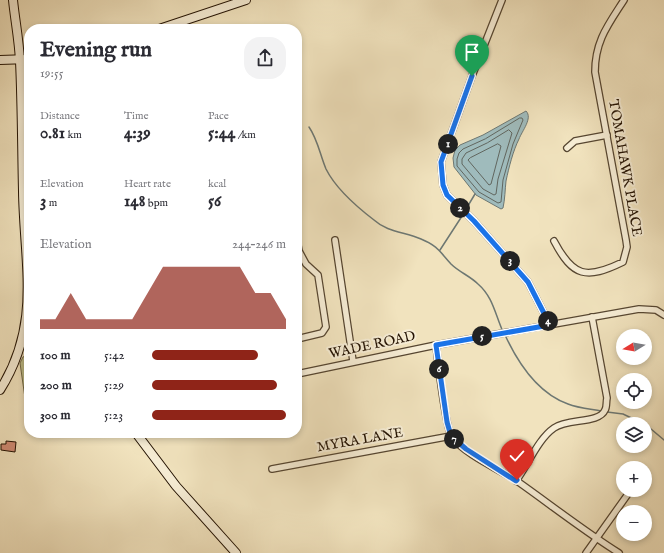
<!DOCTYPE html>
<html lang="en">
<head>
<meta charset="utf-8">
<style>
	body { margin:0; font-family:"IM FELL English",serif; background:#f2f2f3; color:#2b2b33; height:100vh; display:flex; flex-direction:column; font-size:15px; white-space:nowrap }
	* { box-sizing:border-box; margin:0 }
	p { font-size:13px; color:#7c7c81 }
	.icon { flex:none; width:22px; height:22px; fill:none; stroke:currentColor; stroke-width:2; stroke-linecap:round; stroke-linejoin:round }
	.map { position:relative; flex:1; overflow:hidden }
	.panel { position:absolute; left:24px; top:24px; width:278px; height:414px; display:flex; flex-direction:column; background:#fff; border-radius:16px; box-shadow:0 2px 6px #0003 }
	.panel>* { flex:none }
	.needle { width:26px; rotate:259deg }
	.tools { position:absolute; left:616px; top:329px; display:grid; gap:8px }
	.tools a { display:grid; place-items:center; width:36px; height:36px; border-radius:50%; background:#fff; box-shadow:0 2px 6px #0003; font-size:20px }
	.pin { position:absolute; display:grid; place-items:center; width:34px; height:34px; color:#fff; margin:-41px -17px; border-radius:50% 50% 50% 0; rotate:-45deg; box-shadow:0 0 4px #0007 }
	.pin .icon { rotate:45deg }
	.km { position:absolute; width:20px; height:20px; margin:-10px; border-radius:50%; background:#222; color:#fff; font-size:11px; line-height:20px; text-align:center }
	.round { display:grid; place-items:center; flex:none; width:42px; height:42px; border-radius:16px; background:#f2f2f3 }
	.head { display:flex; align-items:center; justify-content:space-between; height:68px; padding:0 16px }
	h1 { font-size:22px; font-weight:800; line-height:30px }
	.metrics { display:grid; grid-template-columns:repeat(3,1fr); gap:6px; height:68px; padding:4px 16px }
	.metrics div { display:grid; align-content:center }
	.metrics b { font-size:17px; font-weight:800 }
	.metrics small { font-size:11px; font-weight:400 }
	.metrics p { font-size:11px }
	.chart { height:112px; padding:8px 16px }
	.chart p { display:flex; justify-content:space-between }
	.chart svg { width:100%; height:72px; margin-top:4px; fill:#8f2418; opacity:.7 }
	ul { padding:0 16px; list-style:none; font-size:13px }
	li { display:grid; grid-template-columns:64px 48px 1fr; align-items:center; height:30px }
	li i { height:10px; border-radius:5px; background:#8f2418 }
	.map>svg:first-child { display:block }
	.green { fill:#c2c18c; stroke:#726a47 }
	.water { fill:#9fbbbc; stroke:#6d7772 }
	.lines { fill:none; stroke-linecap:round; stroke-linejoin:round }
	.shore { stroke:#61665f; stroke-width:1 }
	.stream { stroke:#6d7772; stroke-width:1.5 }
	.building { fill:#d08c75; stroke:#231202 }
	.street-casing { stroke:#564631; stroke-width:8 }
	.secondary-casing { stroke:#231202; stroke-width:10 }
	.street { stroke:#f6edd5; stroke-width:5.5 }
	.secondary { stroke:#f6edd5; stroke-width:8 }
	.route-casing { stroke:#fff; stroke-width:8 }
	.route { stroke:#1a73e8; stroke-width:5 }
	.labels { text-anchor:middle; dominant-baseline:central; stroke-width:4; stroke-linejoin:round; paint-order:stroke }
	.street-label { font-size:14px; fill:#231202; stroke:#f6edd5 }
</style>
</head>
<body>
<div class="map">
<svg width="664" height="553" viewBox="0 0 664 553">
	<rect width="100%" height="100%" fill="#f1e3be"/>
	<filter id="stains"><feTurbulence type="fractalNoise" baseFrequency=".005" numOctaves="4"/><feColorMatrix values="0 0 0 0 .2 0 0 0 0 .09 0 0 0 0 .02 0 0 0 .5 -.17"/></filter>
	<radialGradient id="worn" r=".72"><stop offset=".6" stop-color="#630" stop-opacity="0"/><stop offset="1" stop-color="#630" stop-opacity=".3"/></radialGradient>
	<path class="green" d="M29 354V412H27L20 363 23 357Z"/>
	<path class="water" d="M526 111C533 118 522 131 519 139 513 151 509 167 506 181 505 190 505 199 503 208L501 209 476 195 454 167 453 158 455 150 460 145 483 135Z"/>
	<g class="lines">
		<g class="shore">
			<path d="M520 118H522L523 120 513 144 503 180 501 202 498 203 479 192 457 166V159L459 153 463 149 485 139Z"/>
			<path d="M509 130 512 133 498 179 496 194 494 195 483 189 462 164V159L466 153 487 143Z"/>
			<path d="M498 144 501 146 491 184 489 185 468 160 470 158Z"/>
		</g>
		<g class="stream">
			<path d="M309 127C318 140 320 155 326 169 336 189 357 207 374 220 387 232 405 232 421 239 438 246 440 252 451 264 459 272 470 276 478 284 493 297 495 314 503 332"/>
			<path d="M466 209 475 194"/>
			<path d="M440 250 464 213"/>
			<path d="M505 335C518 363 537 393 568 404 578 408 590 409 601 411"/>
			<path d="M607 412 623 414 644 424"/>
			<path d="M645 424 664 440"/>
		</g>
	</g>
	<path class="building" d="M6 441 16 442 15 452 1 450V444H6Z"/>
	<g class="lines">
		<defs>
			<g id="street">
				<path d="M502 0 472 76 441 162 443 185 447 195 474 221 528 282 550 325"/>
				<path d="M567 148 575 141 607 135"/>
				<path d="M297 240 299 251 306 264 318 275 326 327 322 333 297 339"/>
				<path d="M335 240 353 361"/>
				<path d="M554 241C573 277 586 280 623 262L627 247 626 240 595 72C595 41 608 25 624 0"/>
				<path d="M436 345C438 360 445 428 452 437 467 456 497 468 517 481 551 505 584 531 619 553"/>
				<path d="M297 374 436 345 639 309 656 310 664 315"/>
				<path d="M272 469 451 436"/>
				<path d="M516 481C528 465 538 439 554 428 568 418 599 424 605 410 607 407 606 402 607 398L592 317"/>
				<path d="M586 553 628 494"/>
			</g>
			<g id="secondary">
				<path d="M159 29 246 0"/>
				<path d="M0 60 29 59"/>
				<path d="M0 390C42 323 24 265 23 191 22 148 22 104 20 61 19 40 15 20 13 0"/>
				<path d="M136 433 176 486 236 553"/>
			</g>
		</defs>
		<use href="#street" class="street-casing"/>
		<use href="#secondary" class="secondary-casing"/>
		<use href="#street" class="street"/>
		<use href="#secondary" class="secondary"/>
	</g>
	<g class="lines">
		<defs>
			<path id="route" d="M472 76 441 162 443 185 447 195 474 221 528 282 550 325 436 345 447 422 451 436 466 449 516 481 517 480"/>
		</defs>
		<use href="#route" class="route-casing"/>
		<use href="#route" class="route"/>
	</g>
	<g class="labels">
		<g class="street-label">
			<text transform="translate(625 168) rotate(80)">TOMAHAWK PLACE</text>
			<text transform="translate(372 345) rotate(-12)">WADE ROAD</text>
			<text transform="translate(360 440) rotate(-10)">MYRA LANE</text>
		</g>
	</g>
	<rect width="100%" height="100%" filter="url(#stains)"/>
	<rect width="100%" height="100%" fill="url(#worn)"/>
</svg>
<div class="tools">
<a><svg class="needle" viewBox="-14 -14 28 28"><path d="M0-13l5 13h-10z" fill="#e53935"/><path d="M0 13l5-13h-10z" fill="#7c7c81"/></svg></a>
<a><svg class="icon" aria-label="locate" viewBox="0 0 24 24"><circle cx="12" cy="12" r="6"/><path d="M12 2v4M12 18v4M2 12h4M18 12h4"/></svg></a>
<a><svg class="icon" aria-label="layers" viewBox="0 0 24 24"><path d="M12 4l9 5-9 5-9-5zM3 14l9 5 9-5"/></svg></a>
<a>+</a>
<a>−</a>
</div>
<div class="pin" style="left:472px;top:76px;background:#1e9e55"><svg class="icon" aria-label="arrive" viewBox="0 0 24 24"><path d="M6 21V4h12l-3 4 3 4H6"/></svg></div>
<div class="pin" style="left:517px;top:480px;background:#d93025"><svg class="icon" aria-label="check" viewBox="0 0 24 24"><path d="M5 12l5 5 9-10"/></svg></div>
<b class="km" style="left:448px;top:144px">1</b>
<b class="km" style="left:460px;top:208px">2</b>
<b class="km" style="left:510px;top:261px">3</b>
<b class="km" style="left:548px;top:321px">4</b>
<b class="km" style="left:482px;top:336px">5</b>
<b class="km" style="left:439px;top:369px">6</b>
<b class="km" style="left:454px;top:439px">7</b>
<section class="panel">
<div class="head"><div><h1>Evening run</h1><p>19:55</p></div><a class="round"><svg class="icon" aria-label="share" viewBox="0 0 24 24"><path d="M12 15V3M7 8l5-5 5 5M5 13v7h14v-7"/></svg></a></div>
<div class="metrics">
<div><p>Distance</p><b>0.81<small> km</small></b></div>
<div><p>Time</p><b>4:39</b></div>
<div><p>Pace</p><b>5:44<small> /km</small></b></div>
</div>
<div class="metrics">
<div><p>Elevation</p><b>3<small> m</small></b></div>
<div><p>Heart rate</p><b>148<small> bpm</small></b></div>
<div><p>kcal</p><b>56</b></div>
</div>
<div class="chart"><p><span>Elevation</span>244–246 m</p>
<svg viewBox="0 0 160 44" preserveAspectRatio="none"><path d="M0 44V38L10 38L20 22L30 38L40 38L50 38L60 38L70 22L80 6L90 6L100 6L110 6L120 6L130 6L140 22L150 22L160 38V44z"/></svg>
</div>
<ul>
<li><b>100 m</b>5:42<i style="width:79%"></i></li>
<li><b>200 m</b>5:29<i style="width:93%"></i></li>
<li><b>300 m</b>5:23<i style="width:100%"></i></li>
</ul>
</section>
</div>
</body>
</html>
